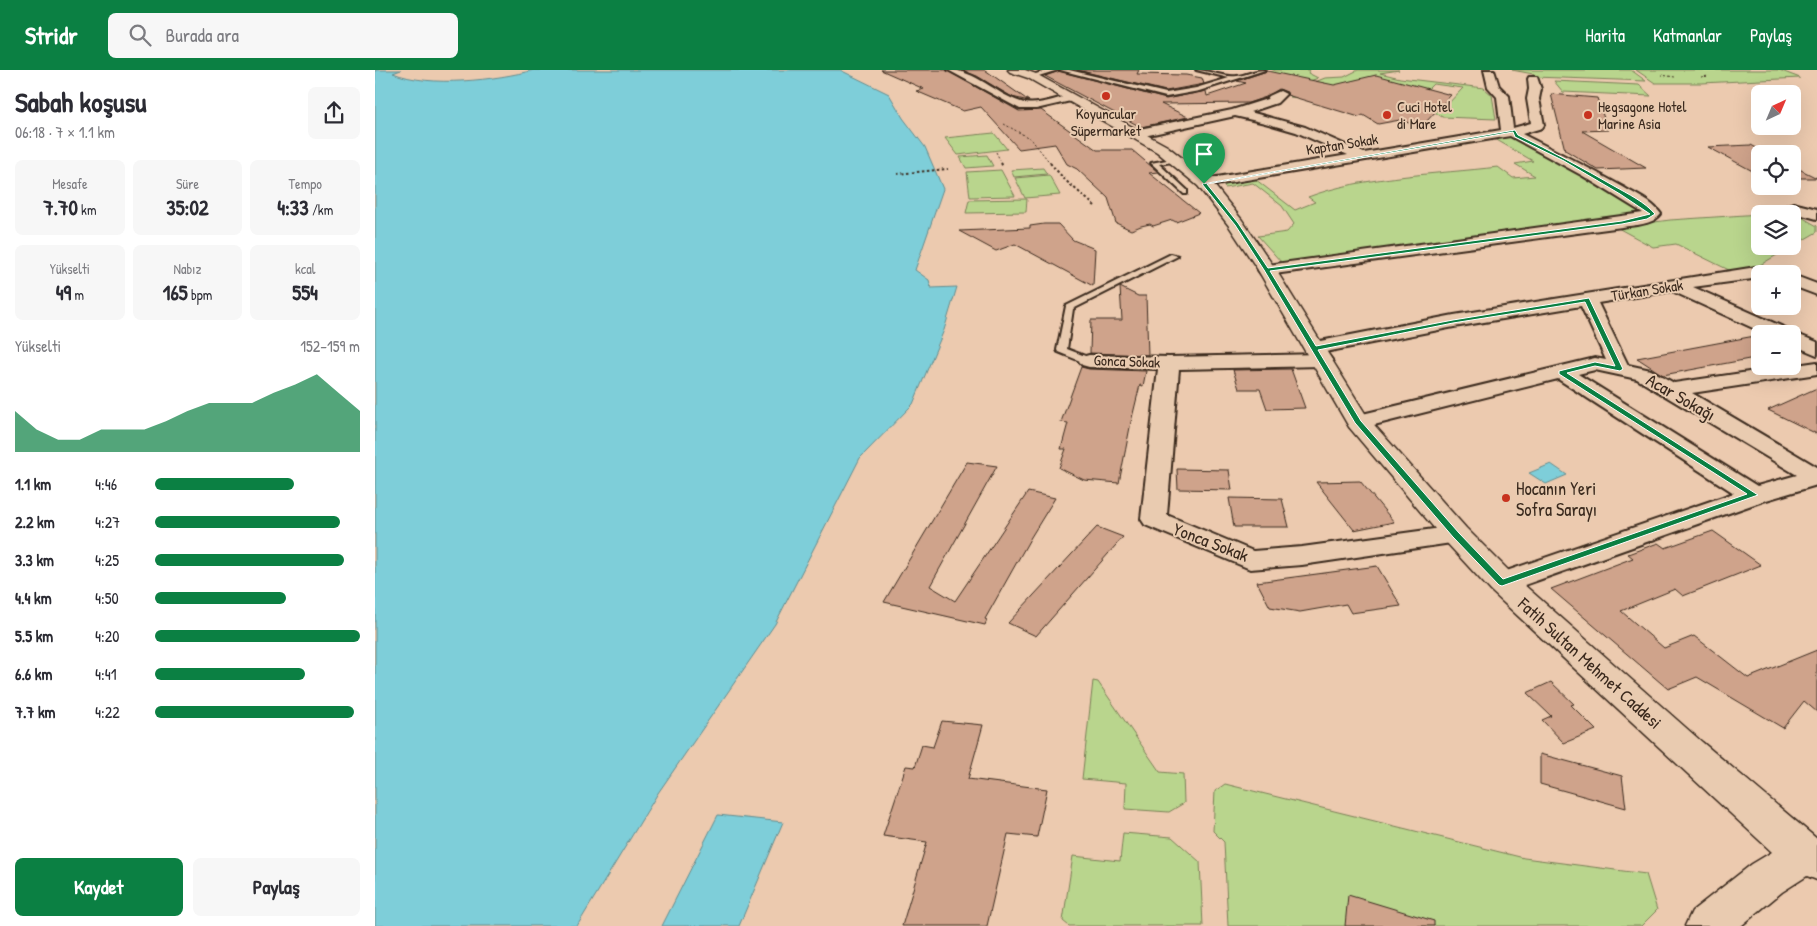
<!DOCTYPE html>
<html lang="tr">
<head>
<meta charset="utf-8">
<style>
	body { margin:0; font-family:"Patrick Hand",sans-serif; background:#f7f7f7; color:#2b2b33; height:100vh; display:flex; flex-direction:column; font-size:19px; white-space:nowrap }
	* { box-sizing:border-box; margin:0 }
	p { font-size:16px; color:#7c7c81 }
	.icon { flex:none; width:28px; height:28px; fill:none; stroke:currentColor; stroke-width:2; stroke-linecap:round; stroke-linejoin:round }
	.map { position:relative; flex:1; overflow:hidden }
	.panel { display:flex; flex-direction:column; background:#fff; width:375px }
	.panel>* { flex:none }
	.needle { width:32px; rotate:44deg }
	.fabs { position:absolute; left:1376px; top:15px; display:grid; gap:10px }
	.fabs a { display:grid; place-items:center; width:50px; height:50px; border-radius:8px; background:#fff; box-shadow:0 5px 20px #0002; font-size:25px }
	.pin { position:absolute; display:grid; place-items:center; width:42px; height:42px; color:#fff; margin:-51px -21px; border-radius:50% 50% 50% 0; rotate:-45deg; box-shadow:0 0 5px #0007 }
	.pin .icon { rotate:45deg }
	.round { display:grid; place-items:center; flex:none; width:52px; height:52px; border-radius:8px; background:#f7f7f7 }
	.overview { display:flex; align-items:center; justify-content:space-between; height:85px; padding:0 15px }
	h1 { font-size:28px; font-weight:700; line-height:38px }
	.figures { display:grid; grid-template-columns:repeat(3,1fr); gap:8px; height:85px; padding:5px 15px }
	.figures div { display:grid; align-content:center; border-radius:8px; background:#f7f7f7; text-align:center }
	.figures b { font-size:21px; font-weight:700 }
	.figures small { font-size:14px; font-weight:400 }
	.figures p { font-size:14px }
	.chart { height:140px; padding:10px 15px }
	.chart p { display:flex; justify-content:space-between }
	.chart svg { width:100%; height:90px; margin-top:5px; fill:#0b8043; opacity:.7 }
	.cta { display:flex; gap:10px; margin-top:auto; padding:10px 15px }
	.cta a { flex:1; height:58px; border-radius:8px; background:#0b8043; color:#fff; font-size:20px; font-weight:700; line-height:58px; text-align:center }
	.cta a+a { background:#f7f7f7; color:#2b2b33 }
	ul { padding:0 15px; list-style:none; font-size:16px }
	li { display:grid; grid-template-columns:80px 60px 1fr; align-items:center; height:38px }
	li i { height:12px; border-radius:6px; background:#0b8043 }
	header { display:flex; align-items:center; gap:30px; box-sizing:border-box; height:70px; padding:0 25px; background:#0b8043; color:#fff }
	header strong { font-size:24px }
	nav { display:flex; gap:28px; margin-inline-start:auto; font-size:18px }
	.search { width:350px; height:45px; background:#f7f7f7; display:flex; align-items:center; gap:12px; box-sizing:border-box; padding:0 18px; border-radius:8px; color:#7c7c81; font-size:19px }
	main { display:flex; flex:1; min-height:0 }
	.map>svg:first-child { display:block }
	.green { fill:#b9d58d; stroke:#7a8056 }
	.water { fill:#7eced9; stroke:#638c8e }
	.building { fill:#cfa38b; stroke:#3b2a1e }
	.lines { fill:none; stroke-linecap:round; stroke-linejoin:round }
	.service-casing { stroke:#3b2a1e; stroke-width:4 }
	.minor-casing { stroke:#3b2a1e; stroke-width:4 }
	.tertiary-casing { stroke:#3b2a1e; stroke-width:3 }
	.path-far1 { stroke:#3b2a1e; stroke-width:1; stroke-dasharray:2 2; stroke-linecap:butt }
	.path { stroke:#3b2a1e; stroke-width:2; stroke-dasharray:2.5 2.5; stroke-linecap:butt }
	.service { fill:#e9cbb0; fill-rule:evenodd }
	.minor { fill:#e9cbb0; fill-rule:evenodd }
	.tertiary { fill:#e9cbb0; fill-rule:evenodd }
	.route { fill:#0b8043; stroke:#fff; fill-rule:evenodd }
	.poi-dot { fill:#c8321e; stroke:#e9cbb0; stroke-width:2 }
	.labels { text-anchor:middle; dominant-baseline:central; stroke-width:4; stroke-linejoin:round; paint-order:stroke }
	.far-poi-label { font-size:15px; fill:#3b2a1e; stroke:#e9cbb0; text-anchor:start }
	.far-street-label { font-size:15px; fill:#3b2a1e; stroke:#e9cbb0 }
	.street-label { font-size:18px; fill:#3b2a1e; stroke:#e9cbb0 }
	.poi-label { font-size:18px; fill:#3b2a1e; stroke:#e9cbb0; text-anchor:start }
</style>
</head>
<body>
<header>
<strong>Stridr</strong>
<div class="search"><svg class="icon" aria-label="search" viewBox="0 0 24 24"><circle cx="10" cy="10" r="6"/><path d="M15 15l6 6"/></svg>Burada ara</div>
<nav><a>Harita</a><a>Katmanlar</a><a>Paylaş</a></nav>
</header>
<main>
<section class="panel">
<div class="overview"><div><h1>Sabah koşusu</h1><p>06:18 · 7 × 1.1 km</p></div><a class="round"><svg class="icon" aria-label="share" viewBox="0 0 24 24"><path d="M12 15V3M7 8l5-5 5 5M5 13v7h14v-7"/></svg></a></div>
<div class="figures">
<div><p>Mesafe</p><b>7.70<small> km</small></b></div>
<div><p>Süre</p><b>35:02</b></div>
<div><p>Tempo</p><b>4:33<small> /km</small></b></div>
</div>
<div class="figures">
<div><p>Yükselti</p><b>49<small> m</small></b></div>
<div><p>Nabız</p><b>165<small> bpm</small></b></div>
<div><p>kcal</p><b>554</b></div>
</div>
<div class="chart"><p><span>Yükselti</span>152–159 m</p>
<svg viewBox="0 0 160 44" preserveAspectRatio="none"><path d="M0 44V24L10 33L20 38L30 38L40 33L50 33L60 33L70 29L80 24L90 20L100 20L110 20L120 15L130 11L140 6L150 15L160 24V44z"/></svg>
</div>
<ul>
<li><b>1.1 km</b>4:46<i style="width:68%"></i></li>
<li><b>2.2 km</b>4:27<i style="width:90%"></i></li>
<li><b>3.3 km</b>4:25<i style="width:92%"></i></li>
<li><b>4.4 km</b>4:50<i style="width:64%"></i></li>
<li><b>5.5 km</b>4:20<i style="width:100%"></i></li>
<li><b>6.6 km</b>4:41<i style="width:73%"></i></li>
<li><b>7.7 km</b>4:22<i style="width:97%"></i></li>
</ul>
<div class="cta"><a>Kaydet</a><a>Paylaş</a></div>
</section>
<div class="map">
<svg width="1442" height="856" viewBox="0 0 1442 856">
	<rect width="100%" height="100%" fill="#eccaaf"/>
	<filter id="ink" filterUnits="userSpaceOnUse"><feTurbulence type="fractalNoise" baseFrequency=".02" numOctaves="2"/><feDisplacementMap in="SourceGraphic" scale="10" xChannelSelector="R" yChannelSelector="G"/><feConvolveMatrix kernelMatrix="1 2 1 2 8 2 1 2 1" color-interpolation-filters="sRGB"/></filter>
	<g filter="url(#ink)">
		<g class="green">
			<path d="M901 0H935L933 3 943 8 914 19 876 8Z"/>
			<path d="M983 0H1024L1005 3 1025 8 1109 18 1117 25 1121 49 1067 47 1051 36H1071L1088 18 1058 14 1046 26 923 28 915 27 912 23 950 8 969 7Z"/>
			<path d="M1137 0H1256L1271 11 1159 7 1158 4Z"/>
			<path d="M1261 0H1404L1425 8 1327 13H1280Z"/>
			<path d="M1179 11 1264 15 1276 26 1188 22Z"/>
			<path d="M619 63 632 79 583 85 570 68Z"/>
			<path d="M1133 66 1177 90 1184 89 1265 139 1266 144 907 193 883 166 912 162 919 154 907 136 878 113 850 118 848 115 880 109 920 140 940 132 933 127C988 106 1063 104 1123 97L1138 108 1160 106 1140 94 1158 91 1120 69Z"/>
			<path d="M612 85 618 96 591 98 585 87Z"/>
			<path d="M668 98 672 104 639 107 636 100Z"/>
			<path d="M626 100 640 126 595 127 592 102Z"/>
			<path d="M674 105 685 125 650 128 640 108Z"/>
			<path d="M652 129 651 142 591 143 594 130Z"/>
			<path d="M1418 142 1442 156V162L1418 176V144H1387Z"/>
			<path d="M1385 144V176H1417L1380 198 1358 202 1301 174 1278 177 1241 157 1295 150Z"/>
			<path d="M718 611 723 612 785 702 808 704 809 733 794 742 750 739 751 713 707 709Z"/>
			<path d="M850 714 1149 788 1271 804 1282 840 1266 856H853L849 772 838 761 840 721Z"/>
			<path d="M748 763 797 767 825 792 828 856H694L688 851 698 786 745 791Z"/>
		</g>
		<g class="water">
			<path d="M0 0H26L18 3C55 18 121 10 159 0H465L514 24 528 48 550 77 568 119 540 200 554 210 556 218 582 217 569 260 538 334 485 388 400 554 283 723 202 856H0Z"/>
			<path d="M1176 394 1192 405 1171 414 1154 403Z"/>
			<path d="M343 745 408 752 364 856H287Z"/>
		</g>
		<g class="building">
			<path d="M506 0H571L644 41 666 40 722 80H757L783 102 774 103 824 143 801 152 797 150 778 156 775 154 766 156 756 160 741 153 733 128 702 99 692 94 680 74 644 79 606 37 588 41 541 21 549 19Z"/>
			<path d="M586 0H610L654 31 637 27 602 6Z"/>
			<path d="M702 0H764L762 4 811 5 827 8 829 14 791 21Z"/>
			<path d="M684 1 791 29 831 21 832 26 871 13 862 11 892 1 959 15 1001 5 1076 25 1050 53 1040 55 1025 50 1003 54 988 45 984 47 912 25V22L904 19 891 27 873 33 786 34 813 47 766 57 670 6Z"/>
			<path d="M1176 24 1222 28 1233 60 1207 61 1271 98 1223 100 1190 80Z"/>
			<path d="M1376 75 1393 84H1385V105L1333 77Z"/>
			<path d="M1418 96 1442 108H1418Z"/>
			<path d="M669 154H683L698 170 720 179 718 216 640 174 621 181 584 161 655 158V156Z"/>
			<path d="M745 217 763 226H771L773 285 715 283 716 250H747Z"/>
			<path d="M1385 265V287L1288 305 1262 288Z"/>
			<path d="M706 297 714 299 771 301 768 316 765 315 756 352 744 413 709 410 684 398 691 379H686L693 353 686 352Z"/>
			<path d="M916 299 930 338 892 339 885 319H864L858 300Z"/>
			<path d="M1442 318V364L1393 340Z"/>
			<path d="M592 392 622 396 555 516 580 531 653 422 680 428 656 467 610 549 612 550 610 555 509 532Z"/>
			<path d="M802 399 854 400 857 420 803 419Z"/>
			<path d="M985 411 1019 452 979 460 941 412Z"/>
			<path d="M854 428 907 429 914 457H859Z"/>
			<path d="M722 457 748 467 661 566 633 553Z"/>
			<path d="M1338 461 1386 495 1308 526 1300 519 1246 541 1289 578 1319 566 1373 608 1442 580V642L1429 631 1408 658 1322 607 1293 619 1176 519 1258 488 1253 484 1283 473 1290 478Z"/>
			<path d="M1002 496 1026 536 976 543 971 534 925 542 895 537 882 512Z"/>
			<path d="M1176 612 1199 634 1196 635 1221 660 1189 673 1167 650 1176 646 1152 623Z"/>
			<path d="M567 651 608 655 593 709 672 719 662 767 633 764 612 856H527L552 772 508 766 531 696 540 697 547 675 558 677Z"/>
			<path d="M1165 684 1247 706 1251 738 1165 714Z"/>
			<path d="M973 825 1059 851V856H970Z"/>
		</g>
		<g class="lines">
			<defs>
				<g id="service">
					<path d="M674 0H683L657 8 654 6Z"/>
					<path d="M685 0H694L791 23 821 18 854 8 821 0C834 0 849 8 862 6 872 5 879 0 890 0L824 21 791 27Z"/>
					<path d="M802 88 805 90 804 91 784 94 812 120V124H809L776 93Z"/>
					<path d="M796 184 803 186 698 239 692 279 718 289V293H710L683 282 682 280 691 236Z"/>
				</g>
				<g id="minor">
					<path d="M573 0C601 0 620 24 646 32 661 37 682 28 696 25L702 28 700 30 661 39H645Z"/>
					<path d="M1109 0H1119L1124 16 1134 26 1138 58 1156 53 1152 29 1154 19 1153 9 1154 7H1162L1166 19 1164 29 1169 55 1167 58 1147 64C1181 81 1214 98 1248 117 1261 125 1277 131 1286 144 1278 155 1259 155 1247 157L892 205 886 204 883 200 886 196 1268 143 1208 106 1135 66 829 117 824 116 822 113 824 110 973 85 921 62 890 53 860 46 760 68 754 64 760 60 857 40 892 29 894 26 905 21 911 24 902 33 875 42 930 57 989 83 1126 60 1122 27 1113 17Z"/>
					<path d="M1418 133 1442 139V149L1413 141 1410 138 1413 135Z"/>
					<path d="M1381 197 1404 200 1407 204H1385V208L1318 217 1415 260 1417 262 1442 272V285L1418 275V264H1391L1297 221 1223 233 1253 295 1276 300 1299 313 1442 292V304L1317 323 1442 397V415L1388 431 1127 523 1117 520 1113 513 1117 506 1359 423 1183 309 983 359 975 357 972 352 975 347 1220 288 1231 290 1206 236 1079 257 940 284 933 282 930 278 933 274 940 272 1079 245ZM1220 300 1262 309 1422 405 1382 416 1203 304Z"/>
					<path d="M1418 205 1442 214V225L1418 216Z"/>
					<path d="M947 284 954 286 957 290 954 294 947 296 804 299 792 445 878 481 927 477 1081 456 1090 459 1094 465 1090 471 927 495 875 499 770 455 766 449 783 299 714 297 707 295 704 291 707 287 714 285 794 287Z"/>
				</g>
				<path id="tertiary" d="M633 0H650L661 4 792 76 835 110 867 150 901 200 993 348 1091 458 1138 505 1327 672 1442 769V810L1432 806 1407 822 1366 856H1310L1317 841 1377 794 1397 782 1116 521 1071 472 974 357 883 200 854 156 823 116 782 82 653 8 635 2Z"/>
			</defs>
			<use href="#service" class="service-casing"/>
			<use href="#minor" class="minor-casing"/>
			<use href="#tertiary" class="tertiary-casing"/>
			<g class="path-far1">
				<path d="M1286 5 1300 7"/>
				<path d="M1326 7 1334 6"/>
				<path d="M629 54 656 69 676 94"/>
				<path d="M621 82 627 94"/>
			</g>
			<g class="path">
				<path d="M626 93 628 97"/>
				<path d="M675 93 690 110 720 136"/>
				<path d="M522 104 573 99"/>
			</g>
			<use href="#service" class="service"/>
			<use href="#minor" class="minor"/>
			<use href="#tertiary" class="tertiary"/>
		</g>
	</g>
	<path class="route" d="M1140 60 1143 65C1176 81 1208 98 1239 116 1253 124 1270 132 1280 144L1272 149 1247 154 895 201 941 276 1078 250 1214 228 1248 299 1245 301 1220 296 1192 303 1383 425 1127 516 1124 515 1078 467 980 353 889 200 860 155 827 114ZM1138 62 1140 67 1189 91 1245 124 1275 144 1247 151 893 198 863 153 832 114ZM1210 232 1240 296 1220 292 1184 301V304L1372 424 1128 509 1084 463 986 351 943 280 1078 253Z"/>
	<g class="poi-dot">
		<circle cx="731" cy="26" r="5"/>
		<circle cx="1012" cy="45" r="5"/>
		<circle cx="1213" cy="45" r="5"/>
		<circle cx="1131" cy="428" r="5"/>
	</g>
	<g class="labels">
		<g class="far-poi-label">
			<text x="1022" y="36">Cuci Hotel<tspan x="1022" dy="17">di Mare</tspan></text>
			<text x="1223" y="36">Hegsagone Hotel<tspan x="1223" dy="17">Marine Asia</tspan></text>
			<text x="731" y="43" text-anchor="middle">Koyuncular<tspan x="731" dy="17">Süpermarket</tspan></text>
		</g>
		<g class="far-street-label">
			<text transform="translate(967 74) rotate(-9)">Kaptan Sokak</text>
			<text transform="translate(1272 220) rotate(-9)">Türkan Sokak</text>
			<text transform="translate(752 291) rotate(2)">Gonca Sokak</text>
		</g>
		<g class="street-label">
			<text transform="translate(1306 327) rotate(30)">Acar Sokağı</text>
			<text transform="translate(836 472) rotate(21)">Yonca Sokak</text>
			<text transform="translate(1215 593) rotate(42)">Fatih Sultan Mehmet Caddesi</text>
		</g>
		<g class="poi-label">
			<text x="1141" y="418">Hocanın Yeri<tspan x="1141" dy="21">Sofra Sarayı</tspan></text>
		</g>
	</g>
</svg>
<div class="fabs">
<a><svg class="needle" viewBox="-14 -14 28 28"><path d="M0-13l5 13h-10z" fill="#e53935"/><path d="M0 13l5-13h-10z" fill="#7c7c81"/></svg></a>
<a><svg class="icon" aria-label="locate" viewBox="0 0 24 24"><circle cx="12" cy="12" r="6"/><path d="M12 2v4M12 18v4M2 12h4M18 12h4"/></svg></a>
<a><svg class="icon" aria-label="layers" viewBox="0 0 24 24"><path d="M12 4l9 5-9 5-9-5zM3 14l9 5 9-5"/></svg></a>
<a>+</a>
<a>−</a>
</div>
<div class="pin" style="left:829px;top:114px;background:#1e9e55"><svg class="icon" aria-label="arrive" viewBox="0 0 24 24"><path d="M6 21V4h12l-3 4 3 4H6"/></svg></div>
</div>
</main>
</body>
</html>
